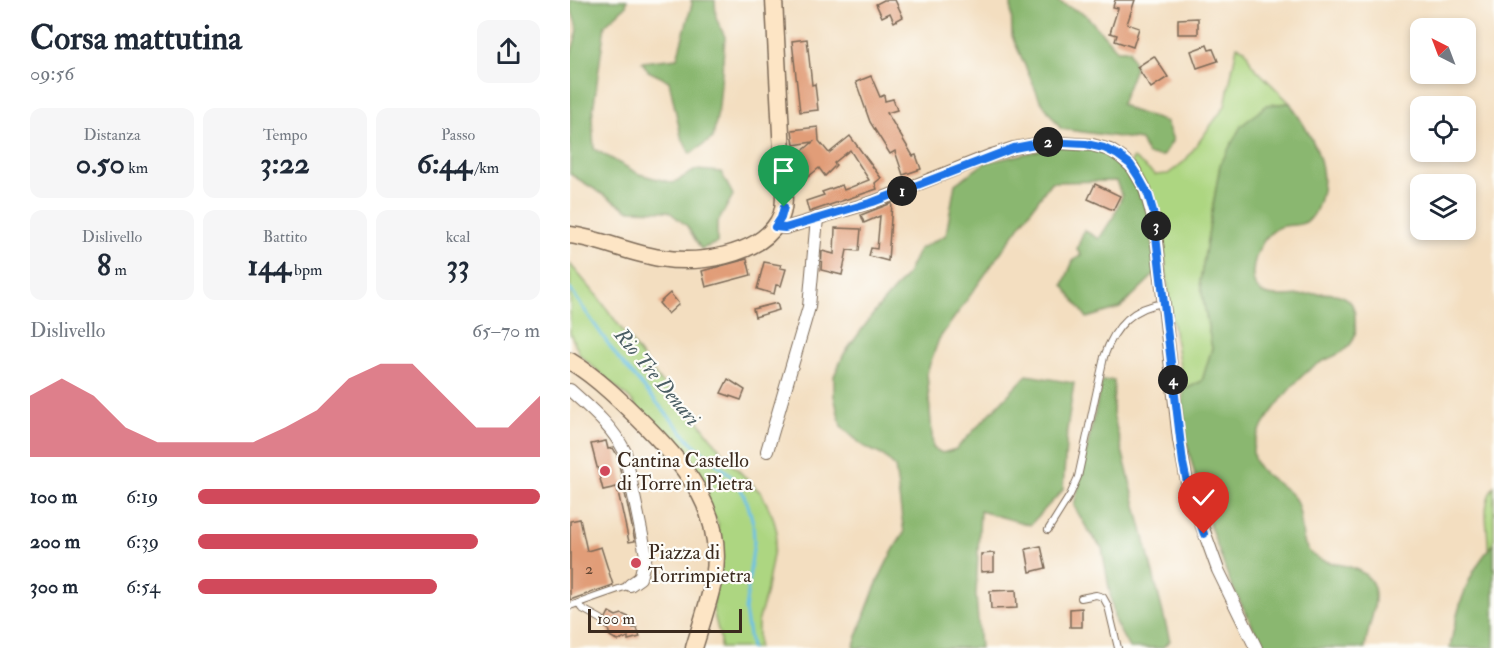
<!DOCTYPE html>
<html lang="it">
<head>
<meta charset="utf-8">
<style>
	body { margin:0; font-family:"IM FELL Double Pica",serif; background:#f6f6f7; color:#1f2937; height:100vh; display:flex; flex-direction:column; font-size:22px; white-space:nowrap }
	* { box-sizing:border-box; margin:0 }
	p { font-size:20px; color:#747a83 }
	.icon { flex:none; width:33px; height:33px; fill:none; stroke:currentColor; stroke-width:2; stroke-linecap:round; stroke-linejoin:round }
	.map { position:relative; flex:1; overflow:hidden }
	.details { display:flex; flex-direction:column; background:#fff; width:570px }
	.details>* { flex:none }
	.needle { width:39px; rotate:318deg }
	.buttons { position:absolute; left:840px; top:18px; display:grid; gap:12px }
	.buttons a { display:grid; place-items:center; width:66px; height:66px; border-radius:12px; background:#fff; box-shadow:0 3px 9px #0003; font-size:30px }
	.scale { position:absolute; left:18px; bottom:15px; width:154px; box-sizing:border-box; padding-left:6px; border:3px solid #3b2a1e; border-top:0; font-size:16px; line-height:21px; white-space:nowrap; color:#3b2a1e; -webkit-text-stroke:4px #fdfcf7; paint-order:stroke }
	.pin { position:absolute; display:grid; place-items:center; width:51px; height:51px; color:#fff; margin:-62px -26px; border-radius:50% 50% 50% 0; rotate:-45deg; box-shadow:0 0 6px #0007 }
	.pin .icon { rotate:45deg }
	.km { position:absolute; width:30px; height:30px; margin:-15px; border-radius:50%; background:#222; color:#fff; font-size:16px; line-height:30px; text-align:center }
	.round { display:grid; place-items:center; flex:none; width:63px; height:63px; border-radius:12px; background:#f6f6f7 }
	.summary { display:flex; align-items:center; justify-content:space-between; height:102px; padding:0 30px }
	h1 { font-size:33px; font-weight:800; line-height:45px }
	.stats { display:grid; grid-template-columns:repeat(3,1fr); gap:9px; height:102px; padding:6px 30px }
	.stats div { display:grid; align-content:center; border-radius:12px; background:#f6f6f7; text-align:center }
	.stats b { font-size:30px; font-weight:800 }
	.stats small { font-size:16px; font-weight:400 }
	.stats p { font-size:16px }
	.chart { height:168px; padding:12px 30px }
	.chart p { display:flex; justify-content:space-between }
	.chart svg { width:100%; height:108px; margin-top:6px; fill:#d1495b; opacity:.7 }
	ul { padding:0 30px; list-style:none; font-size:20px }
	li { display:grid; grid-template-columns:96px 72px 1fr; align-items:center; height:45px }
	li i { height:15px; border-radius:8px; background:#d1495b }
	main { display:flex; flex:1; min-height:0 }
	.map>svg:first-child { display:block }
	.green { fill:#add681; stroke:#748050; stroke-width:1.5 }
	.forest { fill:#8ab76f; stroke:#627046; stroke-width:1.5 }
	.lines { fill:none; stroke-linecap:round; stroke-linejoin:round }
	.stream { stroke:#69c0e6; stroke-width:3 }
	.building { fill:#e19d78 }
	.lane-casing { stroke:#7b6957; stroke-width:8 }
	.street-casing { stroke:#7b6957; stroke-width:14 }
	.secondary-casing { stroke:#7b6957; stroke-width:19 }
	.lane { stroke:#fff; stroke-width:6 }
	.street { stroke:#fff; stroke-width:12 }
	.secondary { stroke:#fde5c5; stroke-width:16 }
	.route-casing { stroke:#fff; stroke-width:12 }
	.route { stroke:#1a73e8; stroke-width:8 }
	.poi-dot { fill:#d1495b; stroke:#fdfcf7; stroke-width:2 }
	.labels { text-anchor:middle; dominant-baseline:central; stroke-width:4.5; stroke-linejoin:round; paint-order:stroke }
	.number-label { font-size:16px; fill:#644734 }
	.poi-label { font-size:20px; fill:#3b2a1e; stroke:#fdfcf7; text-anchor:start }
	.water-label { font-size:21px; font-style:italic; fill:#4b5e64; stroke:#fdfcf7 }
</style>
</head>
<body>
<main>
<section class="details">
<div class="summary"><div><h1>Corsa mattutina</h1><p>09:56</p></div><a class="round"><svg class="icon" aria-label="share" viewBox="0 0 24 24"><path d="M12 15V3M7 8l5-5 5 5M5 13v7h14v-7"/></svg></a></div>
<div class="stats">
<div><p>Distanza</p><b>0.50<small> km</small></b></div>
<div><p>Tempo</p><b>3:22</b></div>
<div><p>Passo</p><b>6:44<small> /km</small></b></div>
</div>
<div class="stats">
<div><p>Dislivello</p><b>8<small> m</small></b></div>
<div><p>Battito</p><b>144<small> bpm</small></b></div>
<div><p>kcal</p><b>33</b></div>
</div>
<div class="chart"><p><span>Dislivello</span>65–70 m</p>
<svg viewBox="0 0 160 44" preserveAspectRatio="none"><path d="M0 44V19L10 12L20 19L30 32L40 38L50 38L60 38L70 38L80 32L90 25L100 12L110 6L120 6L130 19L140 32L150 32L160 19V44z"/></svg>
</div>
<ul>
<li><b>100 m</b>6:19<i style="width:100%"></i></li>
<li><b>200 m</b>6:39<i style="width:82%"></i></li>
<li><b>300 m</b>6:54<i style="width:70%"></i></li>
</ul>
</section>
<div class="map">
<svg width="924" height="648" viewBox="0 0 924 648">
	<rect width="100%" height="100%" fill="#fdfcf7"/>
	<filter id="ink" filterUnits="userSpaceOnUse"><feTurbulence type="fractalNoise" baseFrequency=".0167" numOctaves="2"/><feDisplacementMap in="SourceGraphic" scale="12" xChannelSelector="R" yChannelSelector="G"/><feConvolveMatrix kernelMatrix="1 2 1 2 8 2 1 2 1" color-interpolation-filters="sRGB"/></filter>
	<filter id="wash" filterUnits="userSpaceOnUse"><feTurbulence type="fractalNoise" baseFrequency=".008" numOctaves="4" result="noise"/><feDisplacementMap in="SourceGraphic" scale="24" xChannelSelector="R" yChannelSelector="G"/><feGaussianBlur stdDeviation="1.35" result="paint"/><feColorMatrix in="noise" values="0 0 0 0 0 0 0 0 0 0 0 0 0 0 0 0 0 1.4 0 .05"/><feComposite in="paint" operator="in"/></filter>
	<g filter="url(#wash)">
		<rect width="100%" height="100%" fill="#f3dec0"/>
		<g class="green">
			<path d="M667 46 675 49 682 65 720 103 697 105 650 165 630 282 642 348 632 381 614 390 600 308 592 227 582 195 561 162 564 158 585 175 598 174 615 161 655 106Z"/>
			<path d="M0 264 28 297 90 381 121 411 157 459 192 494 203 517 207 532 196 594 188 623V648H150V638L143 610 148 523 63 402 10 355 0 333Z"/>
			<path d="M924 486V544L918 550C919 527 910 506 924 486Z"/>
		</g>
		<g class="forest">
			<path d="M0 0H57L56 6 35 25 22 118 24 149 69 174 103 183 126 170 151 172 163 195 147 224V243L131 249 117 226 98 211 58 210 0 174V57L8 30 0 6Z"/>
			<path d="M121 0H145L146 18 155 37 149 106 143 138 120 154 111 136 99 81 78 71 72 62 107 58 122 4Z"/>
			<path d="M441 0H489V2L516 15 547 50H559L565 68 551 104 561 110 596 122 603 140 593 156 578 155 571 140 491 129 470 100 442 36Z"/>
			<path d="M720 103C738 131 761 163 750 199 748 205 746 214 740 219 732 227 720 224 710 227 694 233 684 256 683 272 680 329 788 259 785 321 785 326 786 331 785 335 780 354 757 357 743 367 726 379 684 429 683 450 682 475 713 481 725 499 735 515 727 542 742 554 750 562 765 563 776 566 824 578 799 615 795 648H694L660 582 633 506 617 444 612 402 614 390 632 381 642 348 630 282 650 165 671 126 697 105Z"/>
			<path d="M493 145 527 150 553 160 580 211 585 274 550 308 517 318 493 285 503 261 511 255 507 249 514 230 529 239 544 216 552 196 546 181 481 182 369 339 357 372 363 448 372 453 386 449 457 375 504 383 497 430 493 490 460 525 410 511 406 595 410 648H283C297 608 310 568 334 533L325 467 314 456 293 446 271 426 264 396V376L274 354 307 309 336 276 349 249 376 235 385 184 415 163Z"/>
			<path d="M544 380 543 414 600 641 592 648H559L545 622 532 548 519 532 504 506 532 381Z"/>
			<path d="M924 544V648H880C886 612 897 570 924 544Z"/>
		</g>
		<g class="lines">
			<path class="stream" d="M0 289 48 358 122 443 159 474 171 489 178 505 183 523 184 541 175 610 181 648"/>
		</g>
		<g id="blocks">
			<g class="building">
				<path d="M314 0H325L333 17 324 22 320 13 312 17 306 4Z"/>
				<path d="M545 0H565L557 24 569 28 563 47 545 41 547 35 540 33 548 8 543 7Z"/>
				<path d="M628 18V34H608V19Z"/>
				<path d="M237 39 242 85 245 84 248 110 230 112 222 41Z"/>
				<path d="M637 45 639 50 643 49 648 61 627 68 621 51Z"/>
				<path d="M584 56 598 77 581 88 567 67Z"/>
				<path d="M301 76 310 97 314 95 315 101 323 99 327 110 317 113 343 156 346 155 351 169 333 175 325 151 320 154 300 122 286 82Z"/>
				<path d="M248 127 249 141 259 153 280 136 311 178 305 183 307 189 239 212 236 201 254 195 252 192 272 185 274 190 299 180 280 150 264 163 266 165 255 176 249 168 227 186 224 182 223 159 243 142 224 145 222 130Z"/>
				<path d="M525 184 550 196 543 210 518 199Z"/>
				<path d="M322 203 318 261 299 256 301 248 307 249 310 216 294 223 291 215Z"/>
				<path d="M265 228 291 229 289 251 277 250 272 275 251 270 252 251 264 254Z"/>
				<path d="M177 259 181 275 136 287 132 271Z"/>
				<path d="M194 262 211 265 210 268 216 269 211 286 206 285 204 294 187 289Z"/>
				<path d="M100 293 109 304 98 314 89 303Z"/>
				<path d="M207 303 209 310 185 317 183 309Z"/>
				<path d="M158 379 175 390 171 400 151 393Z"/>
				<path d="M36 441 38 449 43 448 47 455 65 541 59 542 47 487 33 490 21 444Z"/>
				<path d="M10 519 17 551 31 547 43 585 0 600V521Z"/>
				<path d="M471 546 476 568 460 572 456 549Z"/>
				<path d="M424 553V571L411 572V554Z"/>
				<path d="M446 590 447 608 421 609 420 591Z"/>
				<path d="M512 608V627H500V609Z"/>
				<path d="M39 612 46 616 52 614 61 618 63 628H67L70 637 58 640V637L48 641 40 636 38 629 32 626Z"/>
			</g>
		</g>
	</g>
	<g filter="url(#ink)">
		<use href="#blocks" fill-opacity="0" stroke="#7b6957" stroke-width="1.5"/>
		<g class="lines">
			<defs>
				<g id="lane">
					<path d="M478 530 500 495 508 477 534 357C544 327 562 307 594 303"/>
					<path d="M511 598 526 595 533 597 538 606 548 648"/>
					<path d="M9 604 11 608 31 619"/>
					<path d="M0 606 60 585"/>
				</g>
				<g id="street">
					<path d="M205 227 215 228 303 202 419 156 444 148 475 142 522 145 540 150 552 158 563 168 575 189 585 224 609 440 618 487 648 570 686 648"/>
					<path d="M0 390C21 409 42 426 55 452L76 555 70 578 60 585"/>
					<path d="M197 451 239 307 247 218"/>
				</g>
				<g id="secondary">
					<path d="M0 235C30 239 59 253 90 258 126 264 187 257 208 222 214 213 214 202 214 191L204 0"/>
					<path d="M0 361C28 378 53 403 76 426 118 468 155 515 144 578 139 602 131 625 124 648"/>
				</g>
			</defs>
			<use href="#lane" class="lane-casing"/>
			<use href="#street" class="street-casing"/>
			<use href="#secondary" class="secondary-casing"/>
			<use href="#lane" class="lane"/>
			<use href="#street" class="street"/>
			<use href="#secondary" class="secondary"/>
		</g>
	</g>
	<g class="lines" filter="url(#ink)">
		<defs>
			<path id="route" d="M214 207 211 218 205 227 215 228 303 202 444 148 475 142 516 144 534 148 548 155 560 164 568 176 578 194 583 211 613 463 618 487 634 534"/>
		</defs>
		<use href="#route" class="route-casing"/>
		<use href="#route" class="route"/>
	</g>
	<g class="poi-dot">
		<circle cx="35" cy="471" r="6"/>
		<circle cx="66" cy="563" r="6"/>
	</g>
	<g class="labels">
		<g class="number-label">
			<text x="19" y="569">2</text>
		</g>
		<g class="poi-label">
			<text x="47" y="460">Cantina Castello<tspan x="47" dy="23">di Torre in Pietra</tspan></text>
			<text x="78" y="552">Piazza di<tspan x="78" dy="23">Torrimpietra</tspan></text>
		</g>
		<g class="water-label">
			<text transform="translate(87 377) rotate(50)">Rio Tre Denari</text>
		</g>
	</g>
</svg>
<div class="buttons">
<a><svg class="needle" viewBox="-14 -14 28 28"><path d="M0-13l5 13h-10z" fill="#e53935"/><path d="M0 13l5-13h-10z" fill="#747a83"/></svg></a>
<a><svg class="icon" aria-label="locate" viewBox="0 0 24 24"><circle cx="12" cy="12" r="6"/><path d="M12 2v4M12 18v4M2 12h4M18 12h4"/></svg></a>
<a><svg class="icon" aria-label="layers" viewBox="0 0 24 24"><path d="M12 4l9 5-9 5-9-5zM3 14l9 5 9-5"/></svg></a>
</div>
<div class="scale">100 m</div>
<div class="pin" style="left:214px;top:207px;background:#1e9e55"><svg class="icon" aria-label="arrive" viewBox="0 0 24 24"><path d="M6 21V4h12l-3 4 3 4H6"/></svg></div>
<div class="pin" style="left:634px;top:534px;background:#d93025"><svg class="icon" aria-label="check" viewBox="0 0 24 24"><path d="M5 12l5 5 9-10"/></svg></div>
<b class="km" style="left:332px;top:191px">1</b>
<b class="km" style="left:478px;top:142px">2</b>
<b class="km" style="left:586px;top:226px">3</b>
<b class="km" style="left:603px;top:380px">4</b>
</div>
</main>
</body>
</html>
